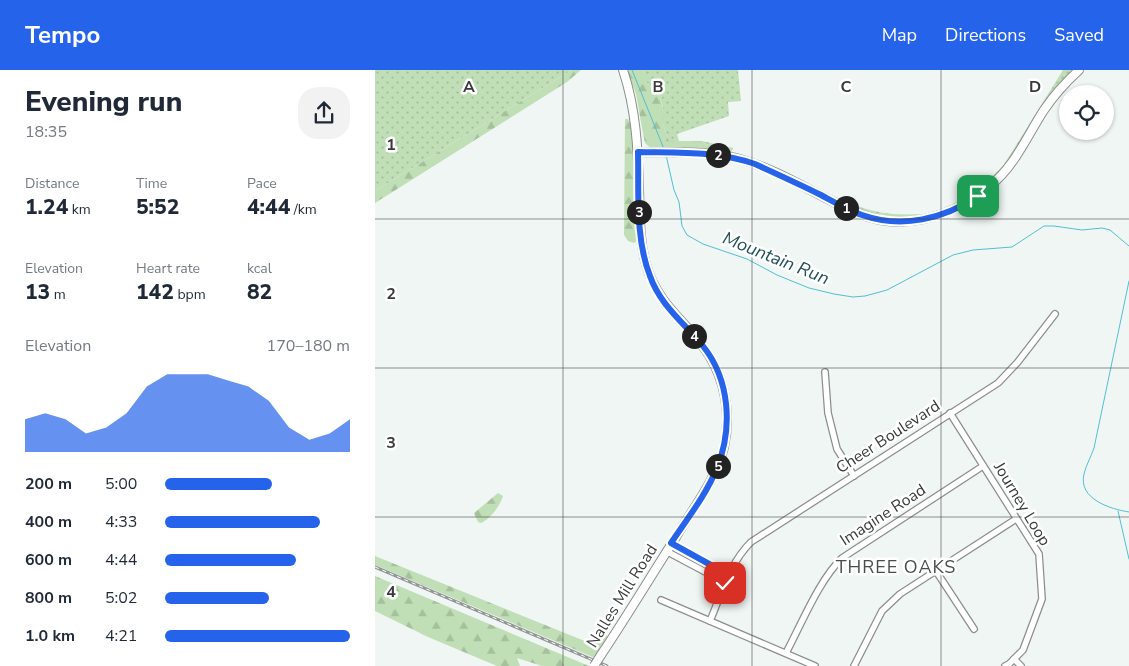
<!DOCTYPE html>
<html lang="en">
<head>
<meta charset="utf-8">
<style>
	body { margin:0; font-family:"Nunito Sans",sans-serif; background:#f2f2f3; color:#1f2937; height:100vh; display:flex; flex-direction:column; font-size:19px; white-space:nowrap }
	* { box-sizing:border-box; margin:0 }
	p { font-size:16px; color:#747a83 }
	.icon { flex:none; width:28px; height:28px; fill:none; stroke:currentColor; stroke-width:2; stroke-linecap:round; stroke-linejoin:round }
	.map { position:relative; flex:1; overflow:hidden }
	.sheet { display:flex; flex-direction:column; background:#fff; width:375px }
	.sheet>* { flex:none }
	.fabs { position:absolute; left:684px; top:15px; display:grid; gap:10px }
	.fabs a { display:grid; place-items:center; width:55px; height:55px; border-radius:50%; background:#fff; box-shadow:0 1px 4px #0004; font-size:25px }
	.pin { position:absolute; display:grid; place-items:center; width:42px; height:42px; color:#fff; margin:-21px; border-radius:10px; box-shadow:0 2px 8px #0006 }
	.km { position:absolute; width:25px; height:25px; margin:-12px; border-radius:50%; background:#222; color:#fff; font-size:14px; line-height:25px; text-align:center }
	.round { display:grid; place-items:center; flex:none; width:52px; height:52px; border-radius:20px; background:#f2f2f3 }
	.summary { display:flex; align-items:center; justify-content:space-between; height:85px; padding:0 25px }
	h1 { font-size:28px; font-weight:800; line-height:38px }
	.figures { display:grid; grid-template-columns:repeat(3,1fr); gap:8px; height:85px; padding:5px 25px }
	.figures div { display:grid; align-content:center }
	.figures b { font-size:21px; font-weight:800 }
	.figures small { font-size:14px; font-weight:400 }
	.figures p { font-size:14px }
	.chart { height:140px; padding:10px 25px }
	.chart p { display:flex; justify-content:space-between }
	.chart svg { width:100%; height:90px; margin-top:5px; fill:#2563eb; opacity:.7 }
	ul { padding:0 25px; list-style:none; font-size:16px }
	li { display:grid; grid-template-columns:80px 60px 1fr; align-items:center; height:38px }
	li i { height:12px; border-radius:6px; background:#2563eb }
	header { display:flex; align-items:center; gap:30px; box-sizing:border-box; height:70px; padding:0 25px; background:#2563eb; color:#fff }
	header strong { font-size:24px }
	nav { display:flex; gap:28px; margin-inline-start:auto; font-size:18px }
	main { display:flex; flex:1; min-height:0 }
	.map>svg:first-child { display:block }
	.grass { fill:url(#grass-dots) }
	.forest { fill:url(#forest-firs) }
	.lines { fill:none; stroke-linecap:round; stroke-linejoin:round }
	.stream { stroke:#51bfd1; stroke-width:1 }
	.street-casing { stroke:#8a8f8d; stroke-width:8 }
	.secondary-casing { stroke:#8a8f8d; stroke-width:10 }
	.street { stroke:#fff; stroke-width:5.5 }
	.secondary { stroke:#fff; stroke-width:8 }
	.rail-casing { stroke:#929695; stroke-width:3 }
	.rail { stroke:#fff; stroke-width:1; stroke-dasharray:4; stroke-linecap:butt }
	.secondary-bridge-casing { stroke:#8a8f8d; stroke-width:10; stroke-linecap:butt }
	.secondary-bridge { stroke:#fff; stroke-width:8 }
	.route-casing { stroke:#fff; stroke-width:10 }
	.route { stroke:#2563eb; stroke-width:6 }
	.grid { fill:none; stroke:#383b3a; stroke-width:1; stroke-opacity:0.55 }
	.labels { text-anchor:middle; dominant-baseline:central; stroke-width:5; stroke-linejoin:round; paint-order:stroke }
	.street-label { font-size:16px; fill:#383b3a; stroke:#fff }
	.water-label { font-size:18px; font-style:italic; fill:#215159; stroke:#fff }
	.neighbourhood-label { font-size:18px; letter-spacing:1px; fill:#484d4b; stroke:#fff }
	.grid-label { font-size:16px; text-anchor:middle; font-weight:bold; fill:#383b3a; stroke:#fff; stroke-width:5; stroke-linejoin:round; paint-order:stroke }
</style>
</head>
<body>
<header>
<strong>Tempo</strong>
<nav><a>Map</a><a>Directions</a><a>Saved</a></nav>
</header>
<main>
<section class="sheet">
<div class="summary"><div><h1>Evening run</h1><p>18:35</p></div><a class="round"><svg class="icon" aria-label="share" viewBox="0 0 24 24"><path d="M12 15V3M7 8l5-5 5 5M5 13v7h14v-7"/></svg></a></div>
<div class="figures">
<div><p>Distance</p><b>1.24<small> km</small></b></div>
<div><p>Time</p><b>5:52</b></div>
<div><p>Pace</p><b>4:44<small> /km</small></b></div>
</div>
<div class="figures">
<div><p>Elevation</p><b>13<small> m</small></b></div>
<div><p>Heart rate</p><b>142<small> bpm</small></b></div>
<div><p>kcal</p><b>82</b></div>
</div>
<div class="chart"><p><span>Elevation</span>170–180 m</p>
<svg viewBox="0 0 160 44" preserveAspectRatio="none"><path d="M0 44V28L10 25L20 28L30 35L40 32L50 25L60 12L70 6L80 6L90 6L100 9L110 12L120 19L130 32L140 38L150 35L160 28V44z"/></svg>
</div>
<ul>
<li><b>200 m</b>5:00<i style="width:58%"></i></li>
<li><b>400 m</b>4:33<i style="width:84%"></i></li>
<li><b>600 m</b>4:44<i style="width:71%"></i></li>
<li><b>800 m</b>5:02<i style="width:56%"></i></li>
<li><b>1.0 km</b>4:21<i style="width:100%"></i></li>
</ul>
</section>
<div class="map">
<svg width="754" height="596" viewBox="0 0 754 596">
	<defs>
		<pattern id="grass-dots" width="8" height="8" patternUnits="userSpaceOnUse" patternTransform="scale(1.25)"><rect width="8" height="8" fill="#c0dfb6"/><path d="M2 2h.1M6 6h.1" fill="none" stroke="#a6c09d" stroke-width="1.8" stroke-linecap="round"/></pattern>
		<pattern id="forest-firs" width="22" height="20" patternUnits="userSpaceOnUse" patternTransform="scale(1.25)"><rect width="22" height="20" fill="#c0dfb6"/><path d="M5 1l3.5 6h-7zM16 11l3.5 6h-7z" fill="#a6c09d"/></pattern>
	</defs>
	<rect width="100%" height="100%" fill="#f0f6f4"/>
	<g class="grass">
		<path d="M0 0H197L0 121Z"/>
		<path d="M268 0H363L366 31 353 32 354 46 302 64 304 71H294L288 54V37L285 28 287 27 285 14 281 19C271 17 270 8 268 0Z"/>
		<path d="M688 0H699L632 96 606 120 601 114 607 116 628 96Z"/>
		<path d="M327 71 358 78 356 83 303 80 308 77 328 80 333 76Z"/>
		<path d="M438 116C476 135 501 147 544 144V148L536 149 497 146 437 119Z"/>
		<path d="M224 558 223 563 226 565 230 563 234 569 227 578 214 573Z"/>
	</g>
	<g class="forest">
		<path d="M197 0H206L192 12 0 133V121Z"/>
		<path d="M252 0H268L272 13 278 19 281 18 285 14 288 15 290 23 285 28 289 42 288 54 294 71H327L333 76 334 79 328 80 308 77 303 80 278 79 273 76 270 73 267 58 261 24Z"/>
		<path d="M250 49H253L256 55 262 171 259 173 253 171 249 165Z"/>
		<path d="M123 423 128 426C125 436 115 449 106 453L103 452 99 443Z"/>
		<path d="M0 486 227 578 220 588 0 495Z"/>
		<path d="M0 506 214 596H167L142 588 145 596H122L53 567 0 541Z"/>
	</g>
	<g class="lines">
		<g class="stream">
			<path d="M257 0 289 79"/>
			<path d="M291 85 299 120 304 132 307 156 312 165 328 174 372 189 402 205 434 218 459 224 478 227 490 226 512 220 578 185 598 180 637 177 669 156H679L707 160 727 158 735 160 754 176"/>
			<path d="M754 211 719 378C716 387 711 395 709 404 703 429 735 439 754 442"/>
			<path d="M743 441 754 489"/>
		</g>
		<defs>
			<g id="street">
				<path d="M450 302 453 343 462 379 479 406"/>
				<path d="M575 343 664 484 667 529 648 580 634 594 630 596"/>
				<path d="M296 473 354 505"/>
				<path d="M291 481 351 513"/>
				<path d="M561 501 599 559"/>
				<path d="M286 530 440 596"/>
				<path d="M335 551C347 523 354 494 376 472L623 313 642 293 680 244"/>
				<path d="M411 583C426 555 444 510 467 488L608 396"/>
				<path d="M639 589 646 596"/>
				<path d="M479 596 507 541 525 524 641 449"/>
			</g>
			<g id="secondary">
				<path d="M263 82C297 83 335 80 368 90 409 102 445 128 485 144 529 162 580 146 615 116 640 96 652 66 669 40 679 25 691 12 704 0"/>
				<path d="M226 585C252 546 276 506 301 467 318 438 341 410 349 377 355 351 352 321 340 296 321 256 284 241 271 194 264 170 265 144 264 119 263 79 261 39 248 0"/>
			</g>
		</defs>
		<use href="#street" class="street-casing"/>
		<use href="#secondary" class="secondary-casing"/>
		<use href="#street" class="street"/>
		<use href="#secondary" class="secondary"/>
		<defs>
			<path id="rail" d="M0 497 232 596"/>
		</defs>
		<use href="#rail" class="rail-casing"/>
		<use href="#rail" class="rail"/>
		<defs>
			<path id="secondary-bridge" d="M219 596 226 585"/>
		</defs>
		<use href="#secondary-bridge" class="secondary-bridge-casing"/>
		<use href="#secondary-bridge" class="secondary-bridge"/>
	</g>
	<g class="lines">
		<defs>
			<path id="route" d="M350 513 354 505 296 473C312 449 331 425 342 398 358 358 355 310 328 276 309 253 285 235 275 206 260 168 264 122 263 82 302 83 343 81 380 94 402 104 424 114 446 125 459 132 473 140 487 145 527 159 569 149 603 126"/>
		</defs>
		<use href="#route" class="route-casing"/>
		<use href="#route" class="route"/>
	</g>
	<path class="grid" d="M188 0V596M377 0V596M566 0V596M0 149H754M0 298H754M0 447H754"/>
	<g class="labels">
		<g class="street-label">
			<text transform="translate(513 367) rotate(-33)">Cheer Boulevard</text>
			<text transform="translate(647 434) rotate(59)">Journey Loop</text>
			<text transform="translate(508 445) rotate(-33)">Imagine Road</text>
			<text transform="translate(247 526) rotate(-58)">Nalles Mill Road</text>
		</g>
		<g class="water-label">
			<text transform="translate(401 188) rotate(22)">Mountain Run</text>
		</g>
		<g class="neighbourhood-label">
			<text x="521" y="497">THREE OAKS</text>
		</g>
	</g>
	<g class="grid-label">
		<text x="94" y="22">A</text>
		<text x="283" y="22">B</text>
		<text x="471" y="22">C</text>
		<text x="660" y="22">D</text>
		<text x="16" y="80">1</text>
		<text x="16" y="229">2</text>
		<text x="16" y="378">3</text>
		<text x="16" y="527">4</text>
	</g>
</svg>
<div class="fabs">
<a><svg class="icon" aria-label="locate" viewBox="0 0 24 24"><circle cx="12" cy="12" r="6"/><path d="M12 2v4M12 18v4M2 12h4M18 12h4"/></svg></a>
</div>
<div class="pin" style="left:603px;top:126px;background:#1e9e55"><svg class="icon" aria-label="arrive" viewBox="0 0 24 24"><path d="M6 21V4h12l-3 4 3 4H6"/></svg></div>
<div class="pin" style="left:350px;top:513px;background:#d93025"><svg class="icon" aria-label="check" viewBox="0 0 24 24"><path d="M5 12l5 5 9-10"/></svg></div>
<b class="km" style="left:471px;top:138px">1</b>
<b class="km" style="left:343px;top:85px">2</b>
<b class="km" style="left:264px;top:142px">3</b>
<b class="km" style="left:319px;top:266px">4</b>
<b class="km" style="left:343px;top:396px">5</b>
</div>
</main>
</body>
</html>
